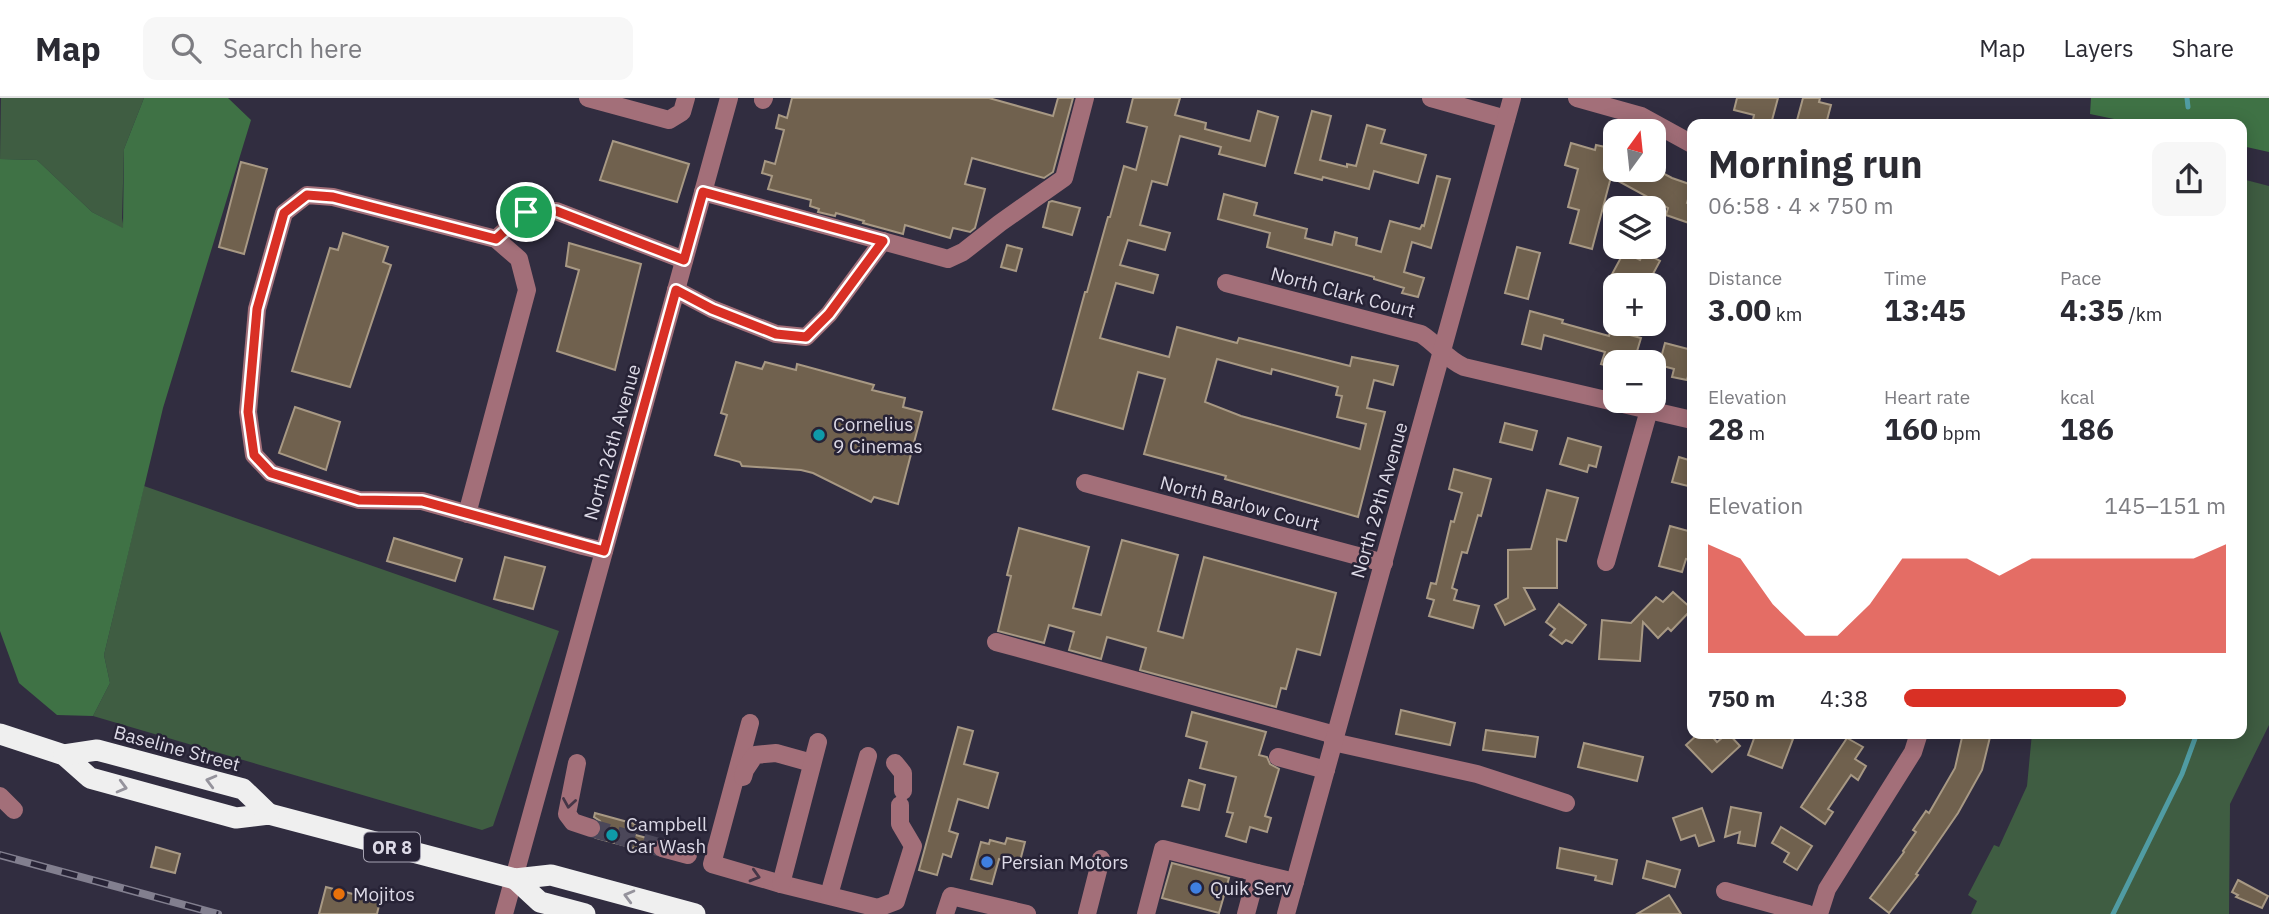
<!DOCTYPE html>
<html lang="en">
<head>
<meta charset="utf-8">
<style>
	body { margin:0; font-family:"IBM Plex Sans",sans-serif; background:#f7f7f7; color:#2b2b33; height:100vh; display:flex; flex-direction:column; font-size:26px; white-space:nowrap }
	* { box-sizing:border-box; margin:0 }
	p { font-size:23px; color:#7c7c81 }
	.icon { flex:none; width:38px; height:38px; fill:none; stroke:currentColor; stroke-width:2; stroke-linecap:round; stroke-linejoin:round }
	.map { position:relative; flex:1; overflow:hidden }
	.details { position:absolute; left:1687px; top:21px; width:560px; height:620px; display:flex; flex-direction:column; background:#fff; border-radius:14px; box-shadow:0 4px 18px #0003 }
	.details>* { flex:none }
	.needle { width:46px; rotate:15deg }
	.tools { position:absolute; left:1603px; top:21px; display:grid; gap:14px }
	.tools a { display:grid; place-items:center; width:63px; height:63px; border-radius:14px; background:#fff; box-shadow:0 4px 18px #0003; font-size:35px }
	.pin { position:absolute; display:grid; place-items:center; width:60px; height:60px; color:#fff; margin:-30px; border:4px solid #fff; border-radius:50%; box-shadow:0 2px 7px #0007 }
	.round { display:grid; place-items:center; flex:none; width:74px; height:74px; border-radius:14px; background:#f7f7f7 }
	.summary { display:flex; align-items:center; justify-content:space-between; height:119px; padding:0 21px }
	h1 { font-size:38px; font-weight:700; line-height:52px }
	.figures { display:grid; grid-template-columns:repeat(3,1fr); gap:10px; height:119px; padding:7px 21px }
	.figures div { display:grid; align-content:center }
	.figures b { font-size:30px; font-weight:700 }
	.figures small { font-size:19px; font-weight:400 }
	.figures p { font-size:19px }
	.chart { height:196px; padding:14px 21px }
	.chart p { display:flex; justify-content:space-between }
	.chart svg { width:100%; height:126px; margin-top:7px; fill:#d93025; opacity:.7 }
	ul { padding:0 21px; list-style:none; font-size:23px }
	li { display:grid; grid-template-columns:112px 84px 1fr; align-items:center; height:52px }
	li i { height:18px; border-radius:9px; background:#d93025 }
	header { display:flex; align-items:center; gap:42px; box-sizing:border-box; height:98px; padding:0 35px; background:#fff; border-bottom:2px solid #e1e1e2 }
	header strong { font-size:33px }
	nav { display:flex; gap:38px; margin-inline-start:auto; font-size:24px }
	.search { width:490px; height:63px; background:#f7f7f7; display:flex; align-items:center; gap:18px; box-sizing:border-box; padding:0 24px; border-radius:14px; color:#7c7c81; font-size:26px }
	.map>svg:first-child { display:block }
	.green { fill:#3f5d42 }
	.forest { fill:#3f7245 }
	.lines { fill:none; stroke-linecap:round; stroke-linejoin:round }
	.stream { stroke:#509ca3; stroke-width:5 }
	.building { fill:#70614e; stroke:#a89984; stroke-width:2; fill-rule:evenodd }
	.minor-tunnel { stroke:#4b4759; stroke-width:18; stroke-dasharray:18 9; stroke-linecap:butt }
	.minor { stroke:#a36f79; stroke-width:18 }
	.highway { stroke:#efefef; stroke-width:21 }
	.rail-casing { stroke:#827f8f; stroke-width:8 }
	.rail { stroke:#272336; stroke-width:5; stroke-dasharray:16; stroke-linecap:butt }
	.oneway { stroke:#95939c }
	.oneway2 { stroke:#463647 }
	.route-casing { stroke:#fff; stroke-width:14 }
	.route { stroke:#d93025; stroke-width:9 }
	.culture-dot { fill:#0f9aa8; stroke:#272336; stroke-width:2.5 }
	.shop-dot { fill:#3f7fe0; stroke:#272336; stroke-width:2.5 }
	.food-dot { fill:#e8710a; stroke:#272336; stroke-width:2.5 }
	.labels { text-anchor:middle; dominant-baseline:central; stroke-width:5; stroke-linejoin:round; paint-order:stroke }
	.shield { fill:#272336; stroke:#a6a3b2; stroke-width:2 }
	.shield-label { font-size:18px; font-weight:bold; fill:#dddae7 }
	.street-label { font-size:19px; fill:#dddae7; stroke:#272336 }
	.poi-label { font-size:19px; fill:#dddae7; stroke:#272336; text-anchor:start }
</style>
</head>
<body>
<header>
<strong>Map</strong>
<div class="search"><svg class="icon" aria-label="search" viewBox="0 0 24 24"><circle cx="10" cy="10" r="6"/><path d="M15 15l6 6"/></svg>Search here</div>
<nav><a>Map</a><a>Layers</a><a>Share</a></nav>
</header>
<div class="map">
<svg width="2269" height="816" viewBox="0 0 2269 816">
	<rect width="100%" height="100%" fill="#312d40"/>
	<g class="green">
		<path d="M1 0H144L124 51 122 120 124 131 92 114 37 62 0 61Z"/>
		<path d="M2242 81 2269 88V627L2230 706 2229 816H1971L1977 803 1968 797 1994 747 1999 749 2027 688 2032 635H2242Z"/>
		<path d="M144 388 559 533 493 728 482 732 93 618 110 585 104 557Z"/>
	</g>
	<g class="forest">
		<path d="M144 0H228L251 22 163 310 104 557 110 585 93 618 57 617 19 585 0 533V61L37 62 92 114 123 130 124 51Z"/>
		<path d="M2091 0H2269V54L2242 48V26H2138L2090 16Z"/>
	</g>
	<g class="lines">
		<g class="stream">
			<path d="M2187 0 2188 9"/>
			<path d="M2113 816 2182 676 2197 635"/>
		</g>
	</g>
	<g class="building">
		<path d="M792 0H989L1053 18 1058 0H1073L1053 74 1044 80 972 60 965 86 985 91 975 130 970 134 953 130 950 140 905 127 903 136 863 125 864 123 836 115 835 118 818 114 819 111 810 108 811 102 768 91 772 78 762 75 765 63 775 66 784 32 776 30 779 17 787 20Z"/>
		<path d="M1133 0H1180L1175 17 1206 25 1205 31 1250 43 1258 13 1278 19 1265 68 1219 56 1221 49 1180 38 1167 87 1152 83 1140 127 1170 135 1165 152 1128 142 1120 167 1158 177 1153 195 1116 185 1100 240 1169 259 1177 229 1237 245 1239 240 1350 268 1352 259 1398 268 1393 287 1374 282 1367 310 1385 314 1358 419 1225 381 1226 378 1144 356 1165 281 1138 274 1123 331 1053 311 1085 194H1087L1108 119H1110L1124 68 1136 72 1147 29 1127 24ZM1217 261 1271 276 1272 271 1338 289 1336 297 1342 298 1337 319 1366 326 1360 351 1241 318 1205 304Z"/>
		<path d="M1737 0H1778L1771 26H1752L1754 17 1734 12Z"/>
		<path d="M1803 0H1820L1819 4 1831 7 1826 26H1796Z"/>
		<path d="M1312 13 1331 18 1320 62 1347 69V66L1356 68 1367 27 1385 32 1381 45 1426 57 1418 85 1374 73 1369 91 1323 79 1322 82 1295 75Z"/>
		<path d="M613 43 689 66 677 104 600 82Z"/>
		<path d="M1571 45 1595 52 1596 47 1610 50 1604 72H1657L1672 80 1692 87 1687 105 1692 107V126L1666 117 1668 110 1611 79 1592 151 1570 145 1579 112 1568 109 1578 71 1565 67Z"/>
		<path d="M241 64 267 71 244 156 219 149Z"/>
		<path d="M1437 78 1450 81 1431 150 1412 144 1404 174 1424 180 1418 199 1402 195 1404 190 1374 181V179L1267 149 1270 135 1218 121 1224 96 1257 105 1254 117 1307 131 1305 140 1332 147 1335 134 1357 140 1356 147 1381 154 1390 123 1420 131 1422 127 1424 128Z"/>
		<path d="M1052 103 1080 110 1072 137 1043 129 1049 104Z"/>
		<path d="M343 135 388 149 383 164 391 167 350 289 292 273 330 150 338 152Z"/>
		<path d="M569 145 641 166 615 272 557 253 579 172 566 168Z"/>
		<path d="M1007 147 1022 151 1016 173 1001 169Z"/>
		<path d="M1517 149 1540 155 1528 201 1505 195Z"/>
		<path d="M1624 154 1640 162 1644 154 1660 163 1647 187H1628L1611 178Z"/>
		<path d="M1530 213 1563 222 1562 225 1609 238 1611 229 1615 230V233L1641 240 1635 260 1624 257 1622 264H1615V270L1601 266 1605 254 1544 237 1541 251 1522 246Z"/>
		<path d="M1665 245 1692 252V263L1687 282 1672 279 1674 271 1659 267Z"/>
		<path d="M736 264 762 271 765 264 796 272 797 266 874 287 872 292 905 300 903 309 922 314 898 406 874 399 871 404 813 375 801 372 742 368 740 364 715 357 727 317 721 315Z"/>
		<path d="M295 309 340 324 326 372 279 355Z"/>
		<path d="M1505 325 1537 333 1532 352 1500 344Z"/>
		<path d="M1568 340 1601 349 1596 369 1589 367 1587 374 1560 366Z"/>
		<path d="M1679 359 1692 363V389L1672 384Z"/>
		<path d="M1454 371 1491 381 1481 418 1478 417 1467 455 1462 454 1452 490 1457 492 1454 502 1479 508 1473 530 1429 518 1434 502 1427 500 1431 485 1436 486 1451 423 1454 424 1462 395 1449 391Z"/>
		<path d="M1547 392 1578 400 1566 443 1557 441V490H1524L1535 511 1505 527 1495 507 1508 500V452L1531 451Z"/>
		<path d="M1670 428 1692 434V462L1686 461 1682 474 1659 468Z"/>
		<path d="M1019 430 1089 449 1073 510 1101 517 1122 442 1178 457 1158 533 1183 540 1204 459 1336 495 1320 557 1297 551 1286 591 1281 590 1276 609 1140 572 1146 550 1107 539 1101 561 1069 552 1074 534 1049 527 1044 545 998 533 1011 478 1007 477Z"/>
		<path d="M394 440 462 461 455 483 387 463Z"/>
		<path d="M505 459 545 469 533 511 494 501Z"/>
		<path d="M1673 494 1692 511 1671 533 1668 530 1658 540 1643 524 1640 563 1599 561 1602 522 1631 525 1656 499 1663 504Z"/>
		<path d="M1559 506 1586 527 1572 545 1566 542 1562 546 1550 537 1555 531 1546 524Z"/>
		<path d="M1401 612 1455 625 1450 647 1396 636Z"/>
		<path d="M1192 614 1266 634 1259 657 1267 659 1270 666 1279 671 1265 718 1271 720 1267 734 1250 729 1246 744 1226 738 1233 715 1227 714 1236 679 1200 670 1207 644 1186 638Z"/>
		<path d="M958 629 973 633 964 666 998 675 988 710 958 701 949 733 958 736 951 759 943 756 937 777 919 772Z"/>
		<path d="M1486 632 1538 639 1535 659 1483 652Z"/>
		<path d="M1699 635H1709L1717 644 1728 635 1740 648 1712 674 1686 647Z"/>
		<path d="M1756 635H1777L1793 641 1782 670 1748 657Z"/>
		<path d="M1963 635H1991L1982 672 1958 715 1916 776 1918 777 1889 815 1870 800 1904 754 1903 753 1916 734 1913 732 1926 713 1929 715 1955 670Z"/>
		<path d="M1847 640 1863 649 1855 661 1866 668 1858 682 1851 677 1828 711 1833 714 1825 726 1801 709Z"/>
		<path d="M1584 645 1643 659 1637 683 1578 669Z"/>
		<path d="M1189 682 1205 687 1199 712 1182 708Z"/>
		<path d="M1731 709 1761 715 1755 748 1738 745 1740 734 1725 739Z"/>
		<path d="M1702 710 1714 743 1699 748 1695 737 1681 742 1673 720Z"/>
		<path d="M595 715 635 726 632 736 654 742 651 748 652 755 596 740 601 734 602 728 600 723 594 719Z"/>
		<path d="M1781 729 1812 748 1797 772 1784 764 1789 755 1772 745Z"/>
		<path d="M1007 740 1025 744 1019 767 999 761 992 786 971 781 981 744 989 746 990 742 1005 746Z"/>
		<path d="M156 749 180 756 175 775 151 769Z"/>
		<path d="M1560 750 1617 762 1612 786 1595 782 1596 778 1557 770Z"/>
		<path d="M1647 763 1680 772 1675 789 1643 780Z"/>
		<path d="M1172 765 1229 780 1219 815 1162 800Z"/>
		<path d="M2238 782 2268 798 2262 810 2236 799 2238 797 2232 794Z"/>
		<path d="M326 789 380 803 377 816H319Z"/>
		<path d="M1669 797 1681 816H1637Z"/>
	</g>
	<g class="lines">
		<path class="minor-tunnel" d="M591 730 662 750"/>
		<g class="minor">
			<path d="M588 0 669 22 682 14 686 0"/>
			<path d="M1431 0 1506 21"/>
			<path d="M1577 0 1641 18 1692 46"/>
			<path d="M763 2 764 0"/>
			<path d="M703 94 948 161 963 154 1000 125 1064 80 1085 0"/>
			<path d="M496 141 526 114 556 113 684 162"/>
			<path d="M1226 185 1421 236C1437 246 1446 261 1464 269L1692 322"/>
			<path d="M676 192 712 211 776 236 806 239 829 216 883 143"/>
			<path d="M1085 385 1384 465"/>
			<path d="M467 416 527 192 519 161 496 141 333 99 307 97 284 115 257 211 248 314 254 357 271 375 359 402 422 403 583 448 604 453"/>
			<path d="M1606 464 1649 312"/>
			<path d="M996 544 1335 637"/>
			<path d="M750 625 712 766 781 786 878 810 896 803 913 748 900 726V707"/>
			<path d="M1333 644 1477 676 1566 705"/>
			<path d="M1278 659 1326 672"/>
			<path d="M577 665 567 716 573 724 591 730"/>
			<path d="M895 665 903 675V693"/>
			<path d="M743 679 745 672 755 657 776 655 812 665"/>
			<path d="M0 698 14 712"/>
			<path d="M662 750 688 757"/>
			<path d="M1257 775 1295 784"/>
			<path d="M781 786 818 644"/>
			<path d="M1725 793 1808 816"/>
			<path d="M829 797 868 658"/>
			<path d="M504 816 729 0"/>
			<path d="M945 816 951 798 1027 816"/>
			<path d="M1087 816 1101 761"/>
			<path d="M1146 816 1163 751 1257 775 1246 816"/>
			<path d="M1286 816 1512 0"/>
			<path d="M1819 816 1827 791 1913 654 1919 635"/>
		</g>
		<g class="highway">
			<path d="M0 636 64 657 90 680 236 720 269 716 515 781 551 777 695 816"/>
			<path d="M64 657 97 652 243 691 269 716"/>
			<path d="M515 781 540 804 585 816"/>
		</g>
		<defs>
			<path id="rail" d="M0 757 218 816"/>
		</defs>
		<use href="#rail" class="rail-casing"/>
		<use href="#rail" class="rail"/>
	</g>
	<defs><path id="oneway-chevron" d="M-2-3.5L2.5 0L-2 3.5" fill="none" stroke-width="1.6" stroke-linecap="round" stroke-linejoin="round" transform="scale(1.75)"/></defs>
	<g class="oneway">
		<use href="#oneway-chevron" transform="translate(211 683) rotate(-165)"/>
		<use href="#oneway-chevron" transform="translate(122 689) rotate(15)"/>
		<use href="#oneway-chevron" transform="translate(629 798) rotate(-165)"/>
	</g>
	<g class="oneway2">
		<use href="#oneway-chevron" transform="translate(569 705) rotate(99)"/>
		<use href="#oneway-chevron" transform="translate(755 778) rotate(16)"/>
	</g>
	<g class="lines">
		<defs>
			<path id="route" d="M703 94 883 143 829 216 806 239 776 236 712 211 676 192 604 453 422 403 359 402 271 375 254 357 248 314 257 211 284 115 307 97 333 99 496 141 526 114 556 113 684 162Z"/>
		</defs>
		<use href="#route" class="route-casing"/>
		<use href="#route" class="route"/>
	</g>
	<g class="culture-dot">
		<circle cx="819" cy="337" r="7"/>
		<circle cx="612" cy="737" r="7"/>
	</g>
	<g class="shop-dot">
		<circle cx="987" cy="764" r="7"/>
		<circle cx="1196" cy="790" r="7"/>
	</g>
	<circle class="food-dot" cx="339" cy="796" r="7"/>
	<g class="labels">
		<rect class="shield" x="364" y="734.5" width="56" height="29" rx="5"/>
		<g class="shield-label">
			<text x="392" y="749">OR 8</text>
		</g>
		<g class="street-label">
			<text transform="translate(1343 194) rotate(15)">North Clark Court</text>
			<text transform="translate(612 344) rotate(-74)">North 26th Avenue</text>
			<text transform="translate(1379 402) rotate(-74)">North 29th Avenue</text>
			<text transform="translate(1240 405) rotate(15)">North Barlow Court</text>
			<text transform="translate(177 650) rotate(15)">Baseline Street</text>
		</g>
		<g class="poi-label">
			<text x="833" y="326">Cornelius<tspan x="833" dy="22">9 Cinemas</tspan></text>
			<text x="626" y="726">Campbell<tspan x="626" dy="22">Car Wash</tspan></text>
			<text x="1001" y="764">Persian Motors</text>
			<text x="1210" y="790">Quik Serv</text>
			<text x="353" y="796">Mojitos</text>
		</g>
	</g>
</svg>
<div class="tools">
<a><svg class="needle" viewBox="-14 -14 28 28"><path d="M0-13l5 13h-10z" fill="#e53935"/><path d="M0 13l5-13h-10z" fill="#7c7c81"/></svg></a>
<a><svg class="icon" aria-label="layers" viewBox="0 0 24 24"><path d="M12 4l9 5-9 5-9-5zM3 14l9 5 9-5"/></svg></a>
<a>+</a>
<a>−</a>
</div>
<div class="pin" style="left:526px;top:114px;background:#1e9e55"><svg class="icon" aria-label="arrive" viewBox="0 0 24 24"><path d="M6 21V4h12l-3 4 3 4H6"/></svg></div>
<section class="details">
<div class="summary"><div><h1>Morning run</h1><p>06:58 · 4 × 750 m</p></div><a class="round"><svg class="icon" aria-label="share" viewBox="0 0 24 24"><path d="M12 15V3M7 8l5-5 5 5M5 13v7h14v-7"/></svg></a></div>
<div class="figures">
<div><p>Distance</p><b>3.00<small> km</small></b></div>
<div><p>Time</p><b>13:45</b></div>
<div><p>Pace</p><b>4:35<small> /km</small></b></div>
</div>
<div class="figures">
<div><p>Elevation</p><b>28<small> m</small></b></div>
<div><p>Heart rate</p><b>160<small> bpm</small></b></div>
<div><p>kcal</p><b>186</b></div>
</div>
<div class="chart"><p><span>Elevation</span>145–151 m</p>
<svg viewBox="0 0 160 44" preserveAspectRatio="none"><path d="M0 44V6L10 11L20 27L30 38L40 38L50 27L60 11L70 11L80 11L90 17L100 11L110 11L120 11L130 11L140 11L150 11L160 6V44z"/></svg>
</div>
<ul>
<li><b>750 m</b>4:38<i style="width:69%"></i></li>
</ul>
</section>
</div>
</body>
</html>
